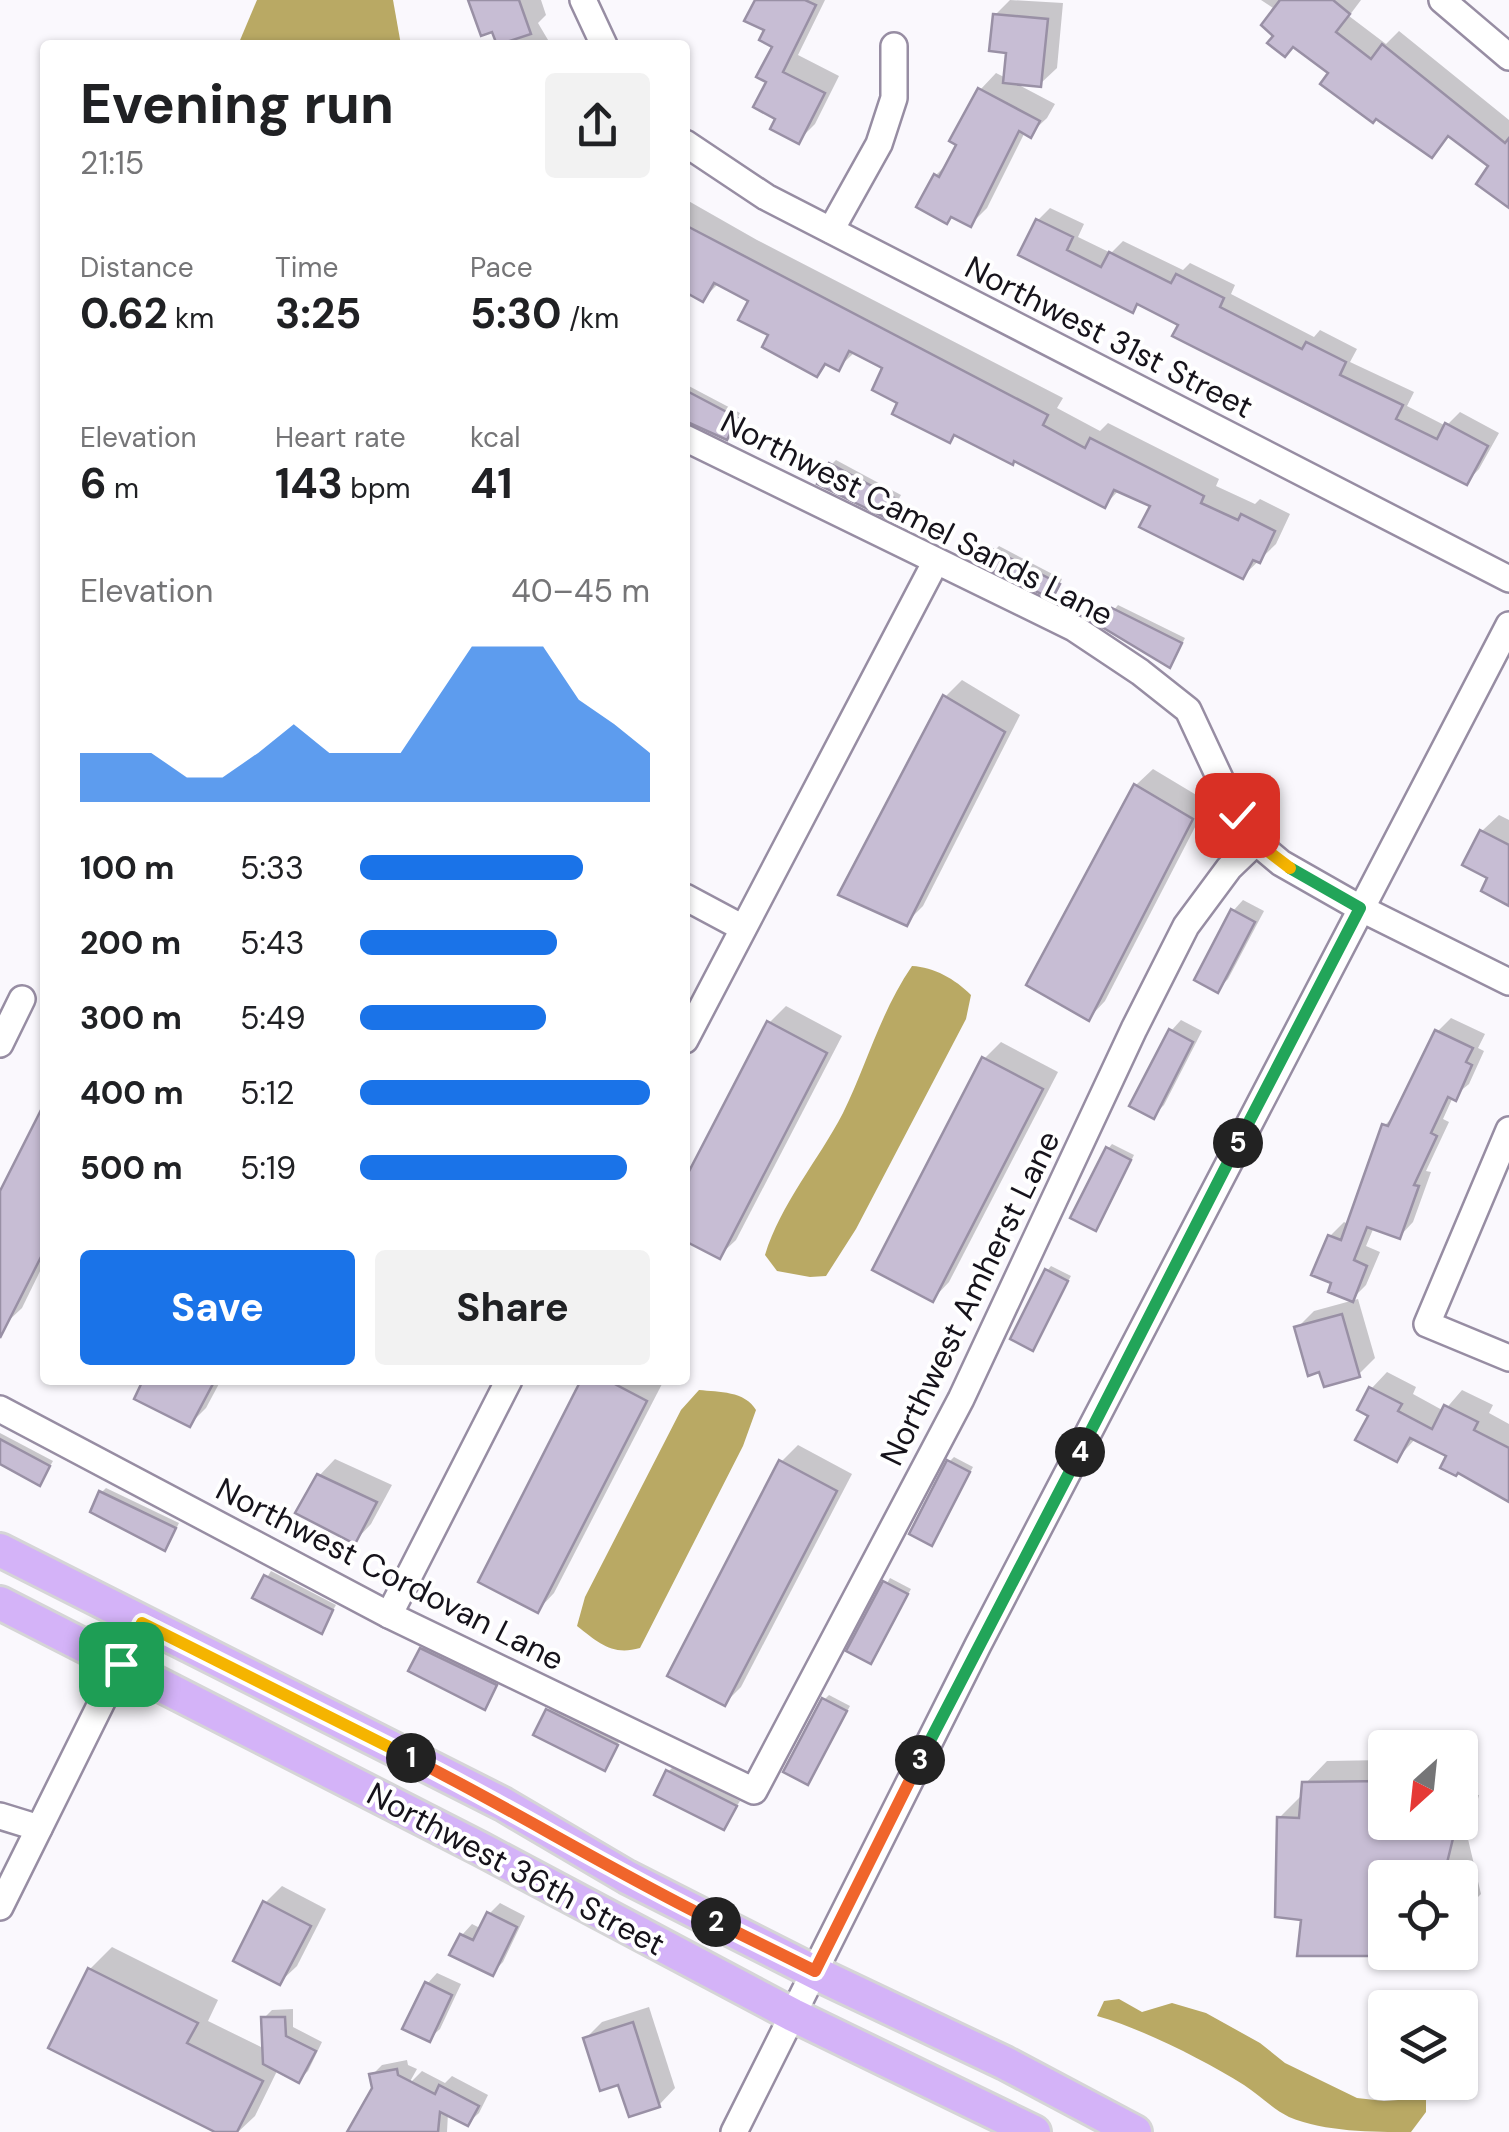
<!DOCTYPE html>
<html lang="en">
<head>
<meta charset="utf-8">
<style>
	body { margin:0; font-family:"DM Sans",sans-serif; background:#f2f2f2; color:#202124; height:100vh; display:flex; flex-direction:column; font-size:38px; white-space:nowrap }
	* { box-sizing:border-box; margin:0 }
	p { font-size:32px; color:#757577 }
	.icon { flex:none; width:55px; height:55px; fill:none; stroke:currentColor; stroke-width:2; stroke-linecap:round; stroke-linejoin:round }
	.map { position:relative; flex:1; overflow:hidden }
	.details { position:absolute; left:40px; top:40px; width:650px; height:1345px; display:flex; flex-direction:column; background:#fff; border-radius:10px; box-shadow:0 2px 8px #0004 }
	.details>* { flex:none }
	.needle { width:65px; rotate:207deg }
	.tools { position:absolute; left:1368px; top:1730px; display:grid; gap:20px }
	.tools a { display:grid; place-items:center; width:110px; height:110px; border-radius:10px; background:#fff; box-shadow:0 2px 8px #0004; font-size:50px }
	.pin { position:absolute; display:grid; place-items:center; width:85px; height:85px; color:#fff; margin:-42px; border-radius:20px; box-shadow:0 5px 15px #0006 }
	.km { position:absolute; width:50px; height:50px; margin:-25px; border-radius:50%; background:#222; color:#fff; font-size:28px; line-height:50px; text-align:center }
	.round { display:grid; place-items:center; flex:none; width:105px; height:105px; border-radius:10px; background:#f2f2f2 }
	.headline { display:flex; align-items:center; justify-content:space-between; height:170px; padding:0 40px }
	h1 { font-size:55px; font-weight:700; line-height:75px }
	.metrics { display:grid; grid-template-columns:repeat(3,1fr); gap:15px; height:170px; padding:10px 40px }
	.metrics div { display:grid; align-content:center }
	.metrics b { font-size:42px; font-weight:700 }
	.metrics small { font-size:28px; font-weight:400 }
	.metrics p { font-size:28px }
	.chart { height:280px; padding:20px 40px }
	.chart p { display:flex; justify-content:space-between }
	.chart svg { width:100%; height:180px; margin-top:10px; fill:#1a73e8; opacity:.7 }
	.cta { display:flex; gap:20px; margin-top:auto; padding:20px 40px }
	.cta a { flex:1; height:115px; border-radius:10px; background:#1a73e8; color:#fff; font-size:40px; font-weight:700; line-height:115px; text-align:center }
	.cta a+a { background:#f2f2f2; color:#202124 }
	ul { padding:0 40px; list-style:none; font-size:32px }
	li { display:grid; grid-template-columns:160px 120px 1fr; align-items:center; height:75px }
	li i { height:25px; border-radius:12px; background:#1a73e8 }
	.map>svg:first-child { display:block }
	.water { fill:#b9a964 }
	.shadow { fill:#0003 }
	.building { fill:#c7bdd4; stroke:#9990a5; stroke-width:2.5 }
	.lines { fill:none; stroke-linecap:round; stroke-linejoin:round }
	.minor-casing { stroke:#978da3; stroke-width:30 }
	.major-casing { stroke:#d5d5d6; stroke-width:38 }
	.minor { stroke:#fff; stroke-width:25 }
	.major { stroke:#d4b3f8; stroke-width:32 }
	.split-1-casing { stroke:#fff; stroke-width:20 }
	.split-2-casing { stroke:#fff; stroke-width:20 }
	.split-3-casing { stroke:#fff; stroke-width:20 }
	.split-4-casing { stroke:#fff; stroke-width:20 }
	.split-5-casing { stroke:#fff; stroke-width:20 }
	.split-6-casing { stroke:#fff; stroke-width:20 }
	.split-7-casing { stroke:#fff; stroke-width:20 }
	.split-1 { stroke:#f5b400; stroke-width:12 }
	.split-2 { stroke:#f0652b; stroke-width:12 }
	.split-3 { stroke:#f0652b; stroke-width:12 }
	.split-4 { stroke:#22a559; stroke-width:12 }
	.split-5 { stroke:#22a559; stroke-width:12 }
	.split-6 { stroke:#22a559; stroke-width:12 }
	.split-7 { stroke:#f5b400; stroke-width:12 }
	.labels { text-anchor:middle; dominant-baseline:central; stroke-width:8; stroke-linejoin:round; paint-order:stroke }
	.street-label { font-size:32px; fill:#16131b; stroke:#fff }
</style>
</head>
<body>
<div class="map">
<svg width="1509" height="2132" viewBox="0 0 1509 2132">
	<rect width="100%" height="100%" fill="#faf8fd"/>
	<g class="water">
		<path d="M257 0H393L401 45H238Z"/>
		<path d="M912 966C934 967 955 979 971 995L966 1019 856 1229 826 1276 810 1277 777 1271 765 1255C781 1203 818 1161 843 1113 867 1064 881 1011 912 966Z"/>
		<path d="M699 1390C719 1392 745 1391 756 1410L743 1446 640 1648C612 1656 599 1643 577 1626L585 1597 681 1410Z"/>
		<path d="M1119 1999 1142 2012 1172 2003 1206 2013 1260 2043 1285 2063 1357 2098 1384 2101 1426 2098V2112L1411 2132C1371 2132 1326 2132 1289 2117 1273 2109 1259 2095 1244 2085 1204 2060 1143 2029 1097 2016L1104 2001Z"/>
	</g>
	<g class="shadow">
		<path d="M470 0H541L546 15 538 23 551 45H500L494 28Z"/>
		<path d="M758 0H825L798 55 839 76 815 124 798 141 779 118 770 81 775 45Z"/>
		<path d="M1010 0 1063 3 1057 68 1040 84 1013 82 1055 104 1047 118 1030 134 1025 132 987 208 971 224 936 175 951 160 980 90 996 73 1006 78 1009 51 995 15Z"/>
		<path d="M1261 0H1361L1349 16 1386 44 1399 31 1509 120V205L1492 166 1450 135 1432 155 1331 73 1277 35 1276 10Z"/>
		<path d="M685 199 757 240 1063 398 1057 408 1100 431 1108 423 1219 479 1216 486 1255 504 1260 499 1290 514 1276 544 1243 576 1153 505 1120 489 1105 505 956 433 949 440 901 402 886 367 855 352 838 368 828 362 817 373 771 334 751 300 719 283 703 299 685 289Z"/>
		<path d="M1050 208 1084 224 1078 237 1111 253 1123 241 1183 270 1190 263 1235 285 1231 294 1314 337 1320 330 1357 349 1350 362 1414 392 1407 406 1446 426 1460 412 1499 433 1479 469 1467 482 1182 323 1139 303 1132 310 1021 254 1038 220Z"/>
		<path d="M685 384 740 413 727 437 685 417Z"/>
		<path d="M836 460 901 495 892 511 831 465Z"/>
		<path d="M999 546 1062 579 1056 591 994 551Z"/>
		<path d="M1118 605 1185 638 1174 660 1114 610Z"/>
		<path d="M962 680 1020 715 923 906 906 923 945 697Z"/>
		<path d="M1153 769 1208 802 1105 1001 1089 1018 1136 785Z"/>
		<path d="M1499 815 1509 820V903L1491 877 1482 831Z"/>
		<path d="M1243 900 1264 911 1228 979 1217 990 1233 911Z"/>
		<path d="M786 1006 842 1036 736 1240 719 1256 685 1238V1185L769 1023Z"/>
		<path d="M1451 1018 1485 1034 1478 1048 1484 1051 1469 1084 1453 1097 1443 1119 1449 1122 1426 1171 1431 1172 1413 1222 1400 1236 1374 1227 1366 1246 1380 1252 1366 1285 1352 1299 1335 1282 1330 1236 1344 1222 1350 1225 1385 1125 1398 1112 1437 1032Z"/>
		<path d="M1181 1020 1202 1031 1164 1105 1153 1116 1171 1031Z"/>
		<path d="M1001 1042 1058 1072 949 1282 933 1299 984 1059Z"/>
		<path d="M45 1108V1261L22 1308 5 1324 0 1321V1196Z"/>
		<path d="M1112 1144 1134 1155 1100 1224 1108 1149Z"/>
		<path d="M1051 1266 1071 1276 1032 1348 1047 1271Z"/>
		<path d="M1358 1299 1375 1358 1359 1374 1297 1328 1314 1311Z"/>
		<path d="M1387 1372 1416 1387 1413 1394 1444 1411 1462 1390 1493 1405 1489 1413 1509 1424V1499L1449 1455 1416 1438 1397 1459 1371 1415V1389Z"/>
		<path d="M146 1380H221L206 1408 190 1424Z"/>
		<path d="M584 1380H655L662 1384 554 1593 538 1610Z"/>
		<path d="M0 1433 53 1461 40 1483 0 1461Z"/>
		<path d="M798 1445 852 1474 741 1687 725 1703 781 1462Z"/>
		<path d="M954 1457 973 1467 932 1543 949 1462Z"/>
		<path d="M335 1459 392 1485 371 1524 355 1541 319 1476Z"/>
		<path d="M106 1488 179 1523 169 1543 164 1548 101 1493Z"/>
		<path d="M271 1571 336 1605 321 1631 255 1597Z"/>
		<path d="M890 1578 911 1589 870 1661 850 1650Z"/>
		<path d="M426 1645 500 1680 489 1702 422 1649Z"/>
		<path d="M829 1695 850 1706 812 1777 824 1700Z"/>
		<path d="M552 1706 620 1740 609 1763 548 1711Z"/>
		<path d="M1385 1760V1822H1460V1793L1479 1795 1468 1839 1481 1894 1460 1915V1878H1385V1952L1429 1954 1300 1953 1303 1918 1279 1818 1301 1796 1305 1784 1327 1761Z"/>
		<path d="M673 1767 740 1801 724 1827 668 1772Z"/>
		<path d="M282 1886 326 1909 297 1966 280 1982 265 1903Z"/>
		<path d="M500 1903 525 1916 503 1962 492 1973 462 1935 472 1924 482 1929 489 1914Z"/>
		<path d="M112 1947 218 2000 208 2021 265 2049 264 2018 272 2010 293 2009V2027L322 2042 308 2071 299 2080 278 2069 255 2116 238 2132H221L90 1969Z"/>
		<path d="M437 1973 461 1984 440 2029 429 2039 427 1984Z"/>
		<path d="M649 2007 675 2088 659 2105 620 2082 586 2038 602 2022Z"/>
		<path d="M407 2060 408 2065 417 2069 384 2128 379 2132H362L374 2089 372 2075 382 2065Z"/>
		<path d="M422 2071 445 2083 452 2076 488 2095 479 2113 468 2123 448 2113 447 2132H406L411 2082Z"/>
	</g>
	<g class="building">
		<path d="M468 0H519L531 34 497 45 492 32 481 36Z"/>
		<path d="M755 0H805L816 5 783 72 825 93 799 144 770 129 775 119 753 107 766 82 756 77 772 47 759 40 764 30 744 21Z"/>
		<path d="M1280 0H1333L1350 14 1336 32 1371 59 1382 44 1505 143 1509 138V208L1476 184 1488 166 1448 136 1432 158 1376 119 1373 123 1320 84 1328 73 1293 47 1285 57 1267 43 1273 36 1261 25Z"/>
		<path d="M993 14 1048 19 1041 87 1003 83 1006 53 989 51Z"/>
		<path d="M978 88 1040 121 1031 138 1019 131 971 227 951 217 947 224 916 207 934 174 939 177 956 145 949 141Z"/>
		<path d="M1036 219 1073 237 1067 250 1101 267 1109 252 1171 283 1176 274 1224 298 1220 307 1302 349 1306 342 1346 362 1340 375 1403 405 1396 419 1437 439 1445 423 1488 446 1467 485 1172 336 1178 325 1137 304 1133 313 1018 255Z"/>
		<path d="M685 225 1048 415 1043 425 1085 448 1090 438 1204 496 1201 503 1238 520 1241 514 1275 531 1260 563 1253 560 1243 579 1139 527 1150 506 1114 490 1105 508 1014 461 1013 465 954 435 950 443 892 414 897 403 872 390 882 368 849 351 839 371 825 364 817 377 762 347 768 335 738 320 748 301 714 283 703 302 685 292Z"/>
		<path d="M685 390 738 418 727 440 685 421Z"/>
		<path d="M829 463 898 500 888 519 817 484Z"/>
		<path d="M992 549 1060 584 1052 599 983 566Z"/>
		<path d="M1112 608 1182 643 1170 668 1102 627Z"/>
		<path d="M943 695 1005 732 907 926 838 895Z"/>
		<path d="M1134 784 1193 819 1089 1021 1026 985Z"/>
		<path d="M1480 830 1509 845V906L1481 891 1487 878 1462 865Z"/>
		<path d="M1231 909 1255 922 1218 993 1194 980Z"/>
		<path d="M767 1021 827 1053 720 1259 685 1241V1179Z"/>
		<path d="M1169 1029 1193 1042 1154 1119 1129 1106Z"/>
		<path d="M1435 1030 1473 1048 1466 1062 1472 1065 1456 1101 1448 1097 1431 1133 1437 1136 1414 1185 1419 1186 1400 1239 1367 1227 1354 1260 1367 1266 1353 1302 1328 1292 1331 1283 1311 1275 1328 1235 1341 1240 1382 1124 1388 1126Z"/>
		<path d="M982 1057 1043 1089 933 1302 872 1270Z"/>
		<path d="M45 1102V1249L0 1338V1191Z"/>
		<path d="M1106 1147 1131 1160 1096 1231 1070 1218Z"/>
		<path d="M1045 1269 1068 1281 1033 1351 1010 1339Z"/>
		<path d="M1342 1314 1360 1377 1324 1387 1319 1372 1308 1376 1294 1327Z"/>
		<path d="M143 1380H215L190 1427 134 1399Z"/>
		<path d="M581 1380H607L647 1401 538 1613 478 1582Z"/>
		<path d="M1369 1387 1402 1404 1398 1411 1432 1429 1444 1405 1478 1422 1474 1430 1509 1448V1502L1458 1473 1456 1476 1440 1468 1446 1456 1410 1438 1397 1462 1355 1440 1368 1416 1357 1410Z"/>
		<path d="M0 1439 50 1466 40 1486 0 1464Z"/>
		<path d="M779 1460 837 1491 725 1706 667 1676Z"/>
		<path d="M947 1460 970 1472 932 1546 909 1534Z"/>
		<path d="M317 1474 377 1502 355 1544 295 1513Z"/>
		<path d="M99 1491 176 1528 165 1551 90 1512Z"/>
		<path d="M264 1575 333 1610 322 1634 252 1598Z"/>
		<path d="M883 1581 908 1594 871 1664 846 1651Z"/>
		<path d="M420 1648 497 1685 485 1710 408 1671Z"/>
		<path d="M822 1698 847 1711 808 1785 783 1772Z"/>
		<path d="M546 1709 618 1745 605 1771 533 1735Z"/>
		<path d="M666 1770 737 1806 724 1830 654 1795Z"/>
		<path d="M1385 1781V1822H1457L1447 1863 1450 1878H1385V1956H1297L1301 1920 1275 1917 1277 1817 1299 1818 1302 1782Z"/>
		<path d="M263 1901 311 1926 280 1985 233 1961Z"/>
		<path d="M487 1912 517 1927 493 1976 449 1955 460 1934 473 1940Z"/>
		<path d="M88 1968 198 2023 187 2043 263 2081 237 2132H215L48 2048Z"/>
		<path d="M425 1982 452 1995 430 2042 402 2029Z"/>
		<path d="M261 2017H285L286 2036 316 2051 299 2083 263 2064Z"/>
		<path d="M633 2022 660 2107 629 2117 618 2085 600 2091 583 2038Z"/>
		<path d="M397 2069 398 2075 435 2094 439 2085 479 2106 468 2126 440 2112 438 2132H347L372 2088 369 2074Z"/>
	</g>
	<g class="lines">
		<defs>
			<g id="minor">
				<path d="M583 0 604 45"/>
				<path d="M1442 0 1509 57"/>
				<path d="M685 143 766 197 1509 579"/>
				<path d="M831 230 879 144 894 98V46"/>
				<path d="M685 438 1074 628 1140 672 1188 710 1237 815 1256 842 1281 863 1360 908 1509 982"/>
				<path d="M685 897 743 928"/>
				<path d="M685 1040 936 561"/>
				<path d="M0 1044 22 999"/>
				<path d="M1509 1130 1427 1324 1509 1358"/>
				<path d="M0 1409 389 1615 754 1791 961 1399 1134 1029 1186 926 1229 868 1256 842"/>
				<path d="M389 1615 509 1380"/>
				<path d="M0 1816 39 1828"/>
				<path d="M0 1907 141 1623"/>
				<path d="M734 2132 978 1645 1509 625"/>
			</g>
			<g id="major">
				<path d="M0 1550 503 1804 627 1877 828 1979 1005 2063 1135 2132"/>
				<path d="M0 1603 481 1849 793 2015 1034 2132"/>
			</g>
		</defs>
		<use href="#minor" class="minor-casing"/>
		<use href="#major" class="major-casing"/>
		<use href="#minor" class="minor"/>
		<use href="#major" class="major"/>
	</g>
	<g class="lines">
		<defs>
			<path id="split-1" d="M121 1664 142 1623 411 1758"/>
			<path id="split-2" d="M411 1758C514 1810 612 1871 716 1922"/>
			<path id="split-3" d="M716 1922 815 1971 920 1760"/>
			<path id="split-4" d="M920 1760 1080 1452"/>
			<path id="split-5" d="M1080 1452 1238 1143"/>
			<path id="split-6" d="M1238 1143 1360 908 1290 868"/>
			<path id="split-7" d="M1237 815 1256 842 1290 868"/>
		</defs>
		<use href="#split-1" class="split-1-casing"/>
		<use href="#split-2" class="split-2-casing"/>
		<use href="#split-3" class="split-3-casing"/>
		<use href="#split-4" class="split-4-casing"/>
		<use href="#split-5" class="split-5-casing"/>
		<use href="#split-6" class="split-6-casing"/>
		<use href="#split-7" class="split-7-casing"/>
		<use href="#split-1" class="split-1"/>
		<use href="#split-2" class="split-2"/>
		<use href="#split-3" class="split-3"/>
		<use href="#split-4" class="split-4"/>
		<use href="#split-5" class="split-5"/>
		<use href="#split-6" class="split-6"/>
		<use href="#split-7" class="split-7"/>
	</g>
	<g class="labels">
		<g class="street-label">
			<text transform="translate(1109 337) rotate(27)">Northwest 31st Street</text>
			<text transform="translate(917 518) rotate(27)">Northwest Camel Sands Lane</text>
			<text transform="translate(970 1298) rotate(-64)">Northwest Amherst Lane</text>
			<text transform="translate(390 1574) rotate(27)">Northwest Cordovan Lane</text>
			<text transform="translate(516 1869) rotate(28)">Northwest 36th Street</text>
		</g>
	</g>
</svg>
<div class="tools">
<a><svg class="needle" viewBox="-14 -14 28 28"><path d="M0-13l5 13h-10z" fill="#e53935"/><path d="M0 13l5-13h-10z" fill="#757577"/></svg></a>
<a><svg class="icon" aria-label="locate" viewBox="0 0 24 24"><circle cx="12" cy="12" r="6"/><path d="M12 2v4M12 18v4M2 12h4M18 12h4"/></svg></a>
<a><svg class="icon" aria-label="layers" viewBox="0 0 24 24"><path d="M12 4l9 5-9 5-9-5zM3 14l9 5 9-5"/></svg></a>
</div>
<div class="pin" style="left:121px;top:1664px;background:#1e9e55"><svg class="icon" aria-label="arrive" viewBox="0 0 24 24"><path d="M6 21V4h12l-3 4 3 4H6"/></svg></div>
<div class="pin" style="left:1237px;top:815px;background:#d93025"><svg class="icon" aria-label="check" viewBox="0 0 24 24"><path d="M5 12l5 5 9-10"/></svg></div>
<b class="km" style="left:411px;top:1758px">1</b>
<b class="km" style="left:716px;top:1922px">2</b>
<b class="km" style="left:920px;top:1760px">3</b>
<b class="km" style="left:1080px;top:1452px">4</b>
<b class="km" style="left:1238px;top:1143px">5</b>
<section class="details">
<div class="headline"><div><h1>Evening run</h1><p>21:15</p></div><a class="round"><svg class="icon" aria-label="share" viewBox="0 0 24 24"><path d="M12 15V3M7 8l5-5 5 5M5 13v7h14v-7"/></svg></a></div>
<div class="metrics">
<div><p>Distance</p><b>0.62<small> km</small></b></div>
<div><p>Time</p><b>3:25</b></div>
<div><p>Pace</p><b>5:30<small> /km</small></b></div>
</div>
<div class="metrics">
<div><p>Elevation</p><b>6<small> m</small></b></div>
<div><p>Heart rate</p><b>143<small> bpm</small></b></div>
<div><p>kcal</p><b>41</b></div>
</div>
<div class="chart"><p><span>Elevation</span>40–45 m</p>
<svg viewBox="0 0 160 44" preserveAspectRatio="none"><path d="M0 44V32L10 32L20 32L30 38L40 38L50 32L60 25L70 32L80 32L90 32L100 19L110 6L120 6L130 6L140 19L150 25L160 32V44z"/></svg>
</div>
<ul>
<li><b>100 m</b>5:33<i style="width:77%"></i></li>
<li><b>200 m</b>5:43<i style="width:68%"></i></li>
<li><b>300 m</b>5:49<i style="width:64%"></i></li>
<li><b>400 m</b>5:12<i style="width:100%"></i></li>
<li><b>500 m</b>5:19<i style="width:92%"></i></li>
</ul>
<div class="cta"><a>Save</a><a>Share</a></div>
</section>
</div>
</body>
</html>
